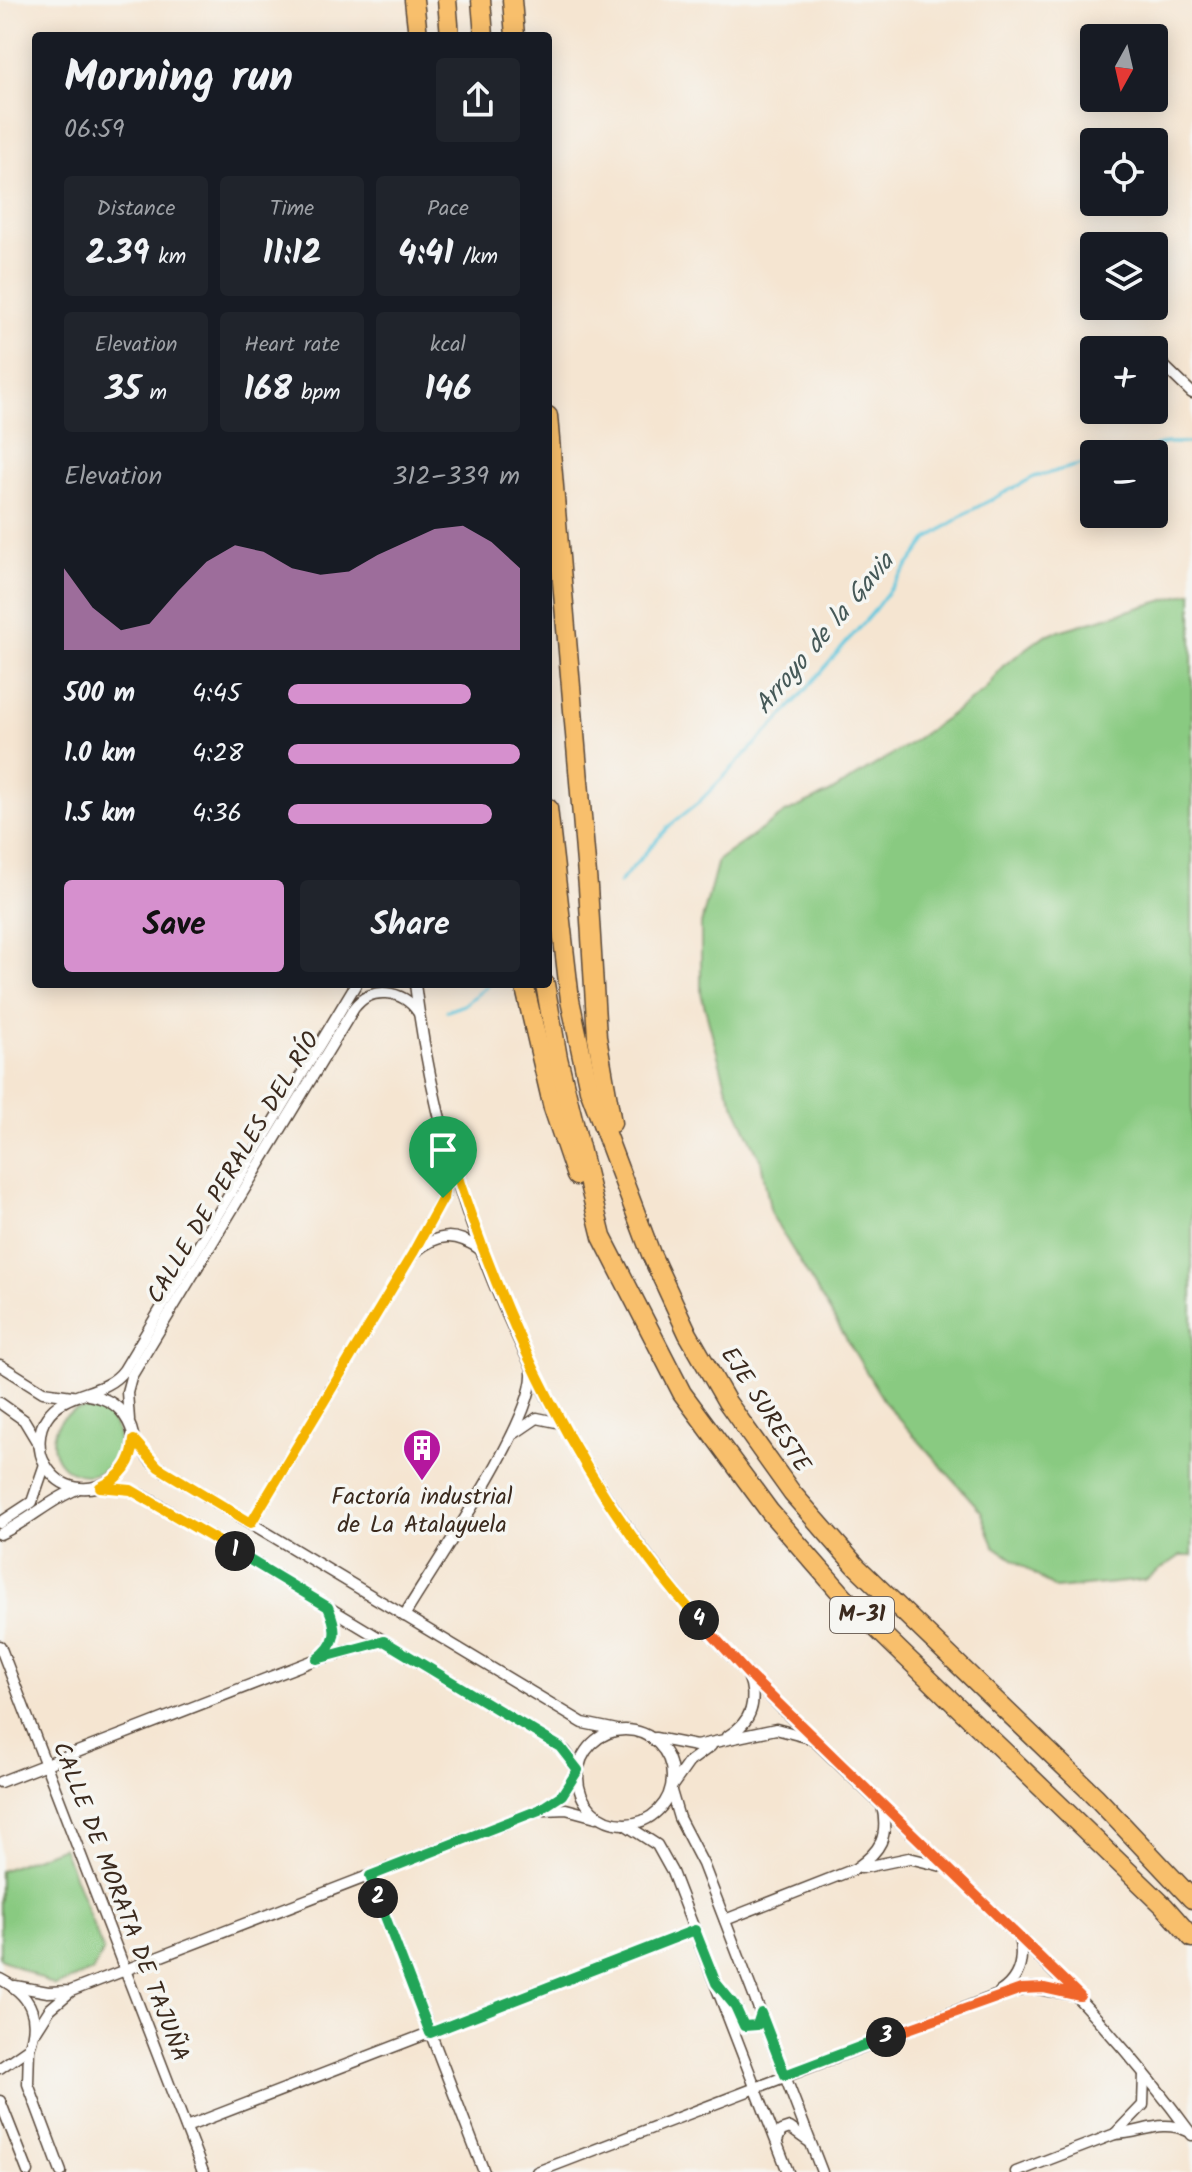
<!DOCTYPE html>
<html lang="en">
<head>
<meta charset="utf-8">
<style>
	body { margin:0; font-family:Kalam,sans-serif; background:#20242c; color:#f1f3f6; height:100vh; display:flex; flex-direction:column; font-size:30px; white-space:nowrap }
	* { box-sizing:border-box; margin:0 }
	p { font-size:26px; color:#9ea1a6 }
	.icon { flex:none; width:44px; height:44px; fill:none; stroke:currentColor; stroke-width:2; stroke-linecap:round; stroke-linejoin:round }
	.map { position:relative; flex:1; overflow:hidden }
	.sheet { position:absolute; left:32px; top:32px; width:520px; height:956px; display:flex; flex-direction:column; background:#171b24; border-radius:8px; box-shadow:0 4px 20px #0003 }
	.sheet>* { flex:none }
	.needle { width:52px; rotate:188deg }
	.fabs { position:absolute; left:1080px; top:24px; display:grid; gap:16px }
	.fabs a { display:grid; place-items:center; width:88px; height:88px; border-radius:8px; background:#171b24; box-shadow:0 4px 20px #0003; font-size:40px }
	.pin { position:absolute; display:grid; place-items:center; width:68px; height:68px; color:#fff; margin:-82px -34px; border-radius:50% 50% 50% 0; rotate:-45deg; box-shadow:0 0 8px #0007 }
	.pin .icon { rotate:45deg }
	.km { position:absolute; width:40px; height:40px; margin:-20px; border-radius:50%; background:#222; color:#fff; font-size:22px; line-height:40px; text-align:center }
	.round { display:grid; place-items:center; flex:none; width:84px; height:84px; border-radius:8px; background:#20242c }
	.head { display:flex; align-items:center; justify-content:space-between; height:136px; padding:0 32px }
	h1 { font-size:44px; font-weight:700; line-height:60px }
	.stats { display:grid; grid-template-columns:repeat(3,1fr); gap:12px; height:136px; padding:8px 32px }
	.stats div { display:grid; align-content:center; border-radius:8px; background:#20242c; text-align:center }
	.stats b { font-size:34px; font-weight:700 }
	.stats small { font-size:22px; font-weight:400 }
	.stats p { font-size:22px }
	.chart { height:224px; padding:16px 32px }
	.chart p { display:flex; justify-content:space-between }
	.chart svg { width:100%; height:144px; margin-top:8px; fill:#d690ce; opacity:.7 }
	.cta { display:flex; gap:16px; margin-top:auto; padding:16px 32px }
	.cta a { flex:1; height:92px; border-radius:8px; background:#d690ce; color:#111; font-size:32px; font-weight:700; line-height:92px; text-align:center }
	.cta a+a { background:#20242c; color:#f1f3f6 }
	ul { padding:0 32px; list-style:none; font-size:26px }
	li { display:grid; grid-template-columns:128px 96px 1fr; align-items:center; height:60px }
	li i { height:20px; border-radius:10px; background:#d690ce }
	.map>svg:first-child { display:block }
	.green { fill:#89ca81; stroke:#627a50; stroke-width:2 }
	.lines { fill:none; stroke-linecap:round; stroke-linejoin:round }
	.stream { stroke:#61c7de; stroke-width:3 }
	.street-casing { stroke:#574639; stroke-width:13 }
	.highway-casing { stroke:#574639; stroke-width:21 }
	.street { stroke:#fff; stroke-width:10 }
	.highway { stroke:#f8bf6c; stroke-width:18 }
	.split-1-casing { stroke:#fff; stroke-width:16 }
	.split-2-casing { stroke:#fff; stroke-width:16 }
	.split-3-casing { stroke:#fff; stroke-width:16 }
	.split-4-casing { stroke:#fff; stroke-width:16 }
	.split-5-casing { stroke:#fff; stroke-width:16 }
	.split-1 { stroke:#f5b400; stroke-width:10 }
	.split-2 { stroke:#22a559; stroke-width:10 }
	.split-3 { stroke:#22a559; stroke-width:10 }
	.split-4 { stroke:#f0652b; stroke-width:10 }
	.split-5 { stroke:#f5b400; stroke-width:10 }
	.labels { text-anchor:middle; dominant-baseline:central; stroke-width:7; stroke-linejoin:round; paint-order:stroke }
	.shield { fill:#f6f6f2; stroke:#73675e; stroke-width:2 }
	.shield-label { font-size:22px; font-weight:bold; fill:#3b2a1e }
	.street-label { font-size:24px; fill:#3b2a1e; stroke:#f6f6f2 }
	.poi-label { font-size:24px; fill:#3b2a1e; stroke:#f6f6f2 }
	.water-label { font-size:26px; font-style:italic; fill:#465958; stroke:#f6f6f2 }
</style>
</head>
<body>
<div class="map">
<svg width="1192" height="2172" viewBox="0 0 1192 2172">
	<rect width="100%" height="100%" fill="#f6f6f2"/>
	<filter id="ink" filterUnits="userSpaceOnUse"><feTurbulence type="fractalNoise" baseFrequency=".0125" numOctaves="2"/><feDisplacementMap in="SourceGraphic" scale="16" xChannelSelector="R" yChannelSelector="G"/><feConvolveMatrix kernelMatrix="1 2 1 2 8 2 1 2 1" color-interpolation-filters="sRGB"/></filter>
	<filter id="wash" filterUnits="userSpaceOnUse"><feTurbulence type="fractalNoise" baseFrequency=".006" numOctaves="4" result="noise"/><feDisplacementMap in="SourceGraphic" scale="32" xChannelSelector="R" yChannelSelector="G"/><feGaussianBlur stdDeviation="1.8" result="paint"/><feColorMatrix in="noise" values="0 0 0 0 0 0 0 0 0 0 0 0 0 0 0 0 0 1.4 0 .05"/><feComposite in="paint" operator="in"/></filter>
	<g filter="url(#wash)">
		<rect width="100%" height="100%" fill="#f5e5d1"/>
		<g class="green">
			<path d="M1192 592V1556H1180L1145 1580 1056 1589 994 1546 981 1511 885 1403 771 1214 761 1161 727 1089 701 993V924L718 860 785 813 829 793 909 744 984 691 1003 666 1045 635Z"/>
			<circle cx="86" cy="1442" r="33"/>
			<path d="M63 1847 103 1951 93 1971 55 1986 0 1958V1871Z"/>
		</g>
		<g class="lines">
			<g class="stream">
				<path d="M1122 454 1167 443H1192"/>
				<path d="M619 883 668 827 698 803 782 717 872 613 928 539 968 512 1034 477 1094 461"/>
				<path d="M447 1011 464 1005 490 984"/>
			</g>
		</g>
	</g>
	<g filter="url(#ink)">
		<g class="lines">
			<defs>
				<g id="street">
					<path d="M1163 365 1192 393"/>
					<path d="M415 984C447 1241 568 1487 747 1673 896 1828 1065 1960 1192 2135"/>
					<path d="M415 1252C438 1233 456 1232 481 1250"/>
					<path d="M0 1365 43 1392 72 1396"/>
					<path d="M88 1395C103 1397 115 1402 124 1415 162 1468 76 1520 45 1464 37 1451 38 1429 47 1417 65 1389 104 1397 124 1370L356 984"/>
					<path d="M0 1403 24 1420 39 1445"/>
					<path d="M129 1420 127 1392 131 1377 354 1008C371 985 403 990 418 1012"/>
					<path d="M515 1433 537 1418 561 1423"/>
					<path d="M134 1440 151 1461 164 1471 583 1723 617 1730"/>
					<path d="M106 1487 131 1490 147 1498 550 1741 565 1751 578 1770"/>
					<path d="M0 1523 32 1502 45 1464"/>
					<path d="M251 1523 413 1253 443 1198 450 1159"/>
					<path d="M0 1534C28 1522 49 1500 77 1489"/>
					<path d="M404 1616C433 1567 535 1420 532 1372"/>
					<path d="M0 1646 203 2172"/>
					<path d="M319 1659 384 1641"/>
					<circle cx="625" cy="1777" r="47"/>
					<path d="M728 1736C752 1722 758 1701 748 1675"/>
					<path d="M655 1738 696 1746 776 1729 810 1738"/>
					<path d="M0 1782 317 1659C338 1643 338 1630 328 1607"/>
					<path d="M672 1786 689 1762 711 1746"/>
					<path d="M671 1791 679 1818 703 1864 822 2172"/>
					<path d="M545 1810 566 1809 596 1817"/>
					<path d="M626 1825 657 1845 672 1872 788 2172"/>
					<path d="M861 1868 909 1858 946 1867"/>
					<path d="M370 1876 484 2172"/>
					<path d="M725 1920 855 1869C881 1851 889 1837 882 1805"/>
					<path d="M0 1979C30 1994 41 2016 29 2048L0 2068"/>
					<path d="M15 1986 48 1992 71 1991 539 1810 562 1795 578 1774"/>
					<path d="M722 1991 735 2006 744 2026 757 2025 761 2014"/>
					<path d="M1000 1992C1020 1979 1024 1959 1019 1937"/>
					<path d="M36 2031 50 2009 70 1992"/>
					<path d="M29 2048 28 2084 61 2172"/>
					<path d="M0 2101 28 2172"/>
					<path d="M186 2127 695 1930"/>
					<path d="M1115 2134 1143 2105 1144 2073"/>
					<path d="M777 2141 781 2131 790 2128 808 2141"/>
					<path d="M537 2172 995 1996 1032 1988 1076 1995"/>
					<path d="M1016 2172 1115 2134C1142 2134 1160 2118 1188 2131"/>
				</g>
				<g id="highway">
					<path d="M414 0 418 36"/>
					<path d="M447 0 450 36"/>
					<path d="M481 0 484 36"/>
					<path d="M512 0 515 36"/>
					<path d="M548 416 588 887 597 1037 612 1123"/>
					<path d="M548 808 570 1000 589 1089 651 1254 688 1334 727 1402 792 1493 857 1567 1095 1796 1192 1899"/>
					<path d="M524 984 553 1108 576 1176"/>
					<path d="M545 984 558 1058 602 1237 682 1393 770 1512 847 1600 1164 1906 1192 1938"/>
				</g>
			</defs>
			<use href="#street" class="street-casing"/>
			<use href="#highway" class="highway-casing"/>
			<use href="#street" class="street"/>
			<use href="#highway" class="highway"/>
		</g>
	</g>
	<g class="lines" filter="url(#ink)">
		<defs>
			<path id="split-1" d="M235 1551 131 1490 100 1487C121 1478 133 1463 134 1440L158 1467 251 1523 413 1253 443 1198"/>
			<path id="split-2" d="M235 1551 328 1607C338 1630 338 1643 317 1659L384 1641 560 1747 578 1770 562 1795 539 1810 370 1876 378 1898"/>
			<path id="split-3" d="M378 1898 430 2033 695 1930 716 1983 735 2006 744 2026 757 2025 761 2013 785 2075 886 2037"/>
			<path id="split-4" d="M699 1620 747 1673 1080 1996 1044 1988 1021 1989 886 2037"/>
			<path id="split-5" d="M443 1198 450 1153C504 1323 579 1487 699 1620"/>
		</defs>
		<use href="#split-1" class="split-1-casing"/>
		<use href="#split-2" class="split-2-casing"/>
		<use href="#split-3" class="split-3-casing"/>
		<use href="#split-4" class="split-4-casing"/>
		<use href="#split-5" class="split-5-casing"/>
		<use href="#split-1" class="split-1"/>
		<use href="#split-2" class="split-2"/>
		<use href="#split-3" class="split-3"/>
		<use href="#split-4" class="split-4"/>
		<use href="#split-5" class="split-5"/>
	</g>
	<defs>
		<symbol id="building-pin" viewBox="-11 -11 22 30"><path d="M0 17L-7.5 6A9.5 9.5 0 1 1 7.5 6Z" fill="#b5179e" stroke="#f6f6f2"/><path d="M-4-6H4V6H1V3H-1V6H-4ZM-2.5-4.3h1.7v1.8h-1.7ZM.8-4.3h1.7v1.8H.8ZM-2.5-1h1.7V.8h-1.7ZM.8-1h1.7V.8H.8Z" fill="#fff"/></symbol>
	</defs>
	<g fill-rule="evenodd">
		<use href="#building-pin" x="400" y="1426" width="44" height="60"/>
	</g>
	<g class="labels">
		<rect class="shield" x="830" y="1597" width="64" height="36" rx="6"/>
		<g class="shield-label">
			<text x="862" y="1615">M-31</text>
		</g>
		<g class="street-label">
			<text transform="translate(234 1168) rotate(-59)">CALLE DE PERALES DEL RÍO</text>
			<text transform="translate(765 1410) rotate(57)">EJE SURESTE</text>
			<text transform="translate(120 1902) rotate(69)">CALLE DE MORATA DE TAJUÑA</text>
		</g>
		<g class="poi-label">
			<text x="422" y="1497">Factoría industrial<tspan x="422" dy="28">de La Atalayuela</tspan></text>
		</g>
		<g class="water-label">
			<text transform="translate(825 634) rotate(-50)">Arroyo de la Gavia</text>
		</g>
	</g>
</svg>
<div class="fabs">
<a><svg class="needle" viewBox="-14 -14 28 28"><path d="M0-13l5 13h-10z" fill="#e53935"/><path d="M0 13l5-13h-10z" fill="#9ea1a6"/></svg></a>
<a><svg class="icon" aria-label="locate" viewBox="0 0 24 24"><circle cx="12" cy="12" r="6"/><path d="M12 2v4M12 18v4M2 12h4M18 12h4"/></svg></a>
<a><svg class="icon" aria-label="layers" viewBox="0 0 24 24"><path d="M12 4l9 5-9 5-9-5zM3 14l9 5 9-5"/></svg></a>
<a>+</a>
<a>−</a>
</div>
<div class="pin" style="left:443px;top:1198px;background:#1e9e55"><svg class="icon" aria-label="arrive" viewBox="0 0 24 24"><path d="M6 21V4h12l-3 4 3 4H6"/></svg></div>
<b class="km" style="left:235px;top:1551px">1</b>
<b class="km" style="left:378px;top:1898px">2</b>
<b class="km" style="left:886px;top:2037px">3</b>
<b class="km" style="left:699px;top:1620px">4</b>
<section class="sheet">
<div class="head"><div><h1>Morning run</h1><p>06:59</p></div><a class="round"><svg class="icon" aria-label="share" viewBox="0 0 24 24"><path d="M12 15V3M7 8l5-5 5 5M5 13v7h14v-7"/></svg></a></div>
<div class="stats">
<div><p>Distance</p><b>2.39<small> km</small></b></div>
<div><p>Time</p><b>11:12</b></div>
<div><p>Pace</p><b>4:41<small> /km</small></b></div>
</div>
<div class="stats">
<div><p>Elevation</p><b>35<small> m</small></b></div>
<div><p>Heart rate</p><b>168<small> bpm</small></b></div>
<div><p>kcal</p><b>146</b></div>
</div>
<div class="chart"><p><span>Elevation</span>312–339 m</p>
<svg viewBox="0 0 160 44" preserveAspectRatio="none"><path d="M0 44V19L10 31L20 38L30 36L40 26L50 17L60 12L70 14L80 19L90 21L100 20L110 15L120 11L130 7L140 6L150 11L160 19V44z"/></svg>
</div>
<ul>
<li><b>500 m</b>4:45<i style="width:79%"></i></li>
<li><b>1.0 km</b>4:28<i style="width:100%"></i></li>
<li><b>1.5 km</b>4:36<i style="width:88%"></i></li>
</ul>
<div class="cta"><a>Save</a><a>Share</a></div>
</section>
</div>
</body>
</html>
